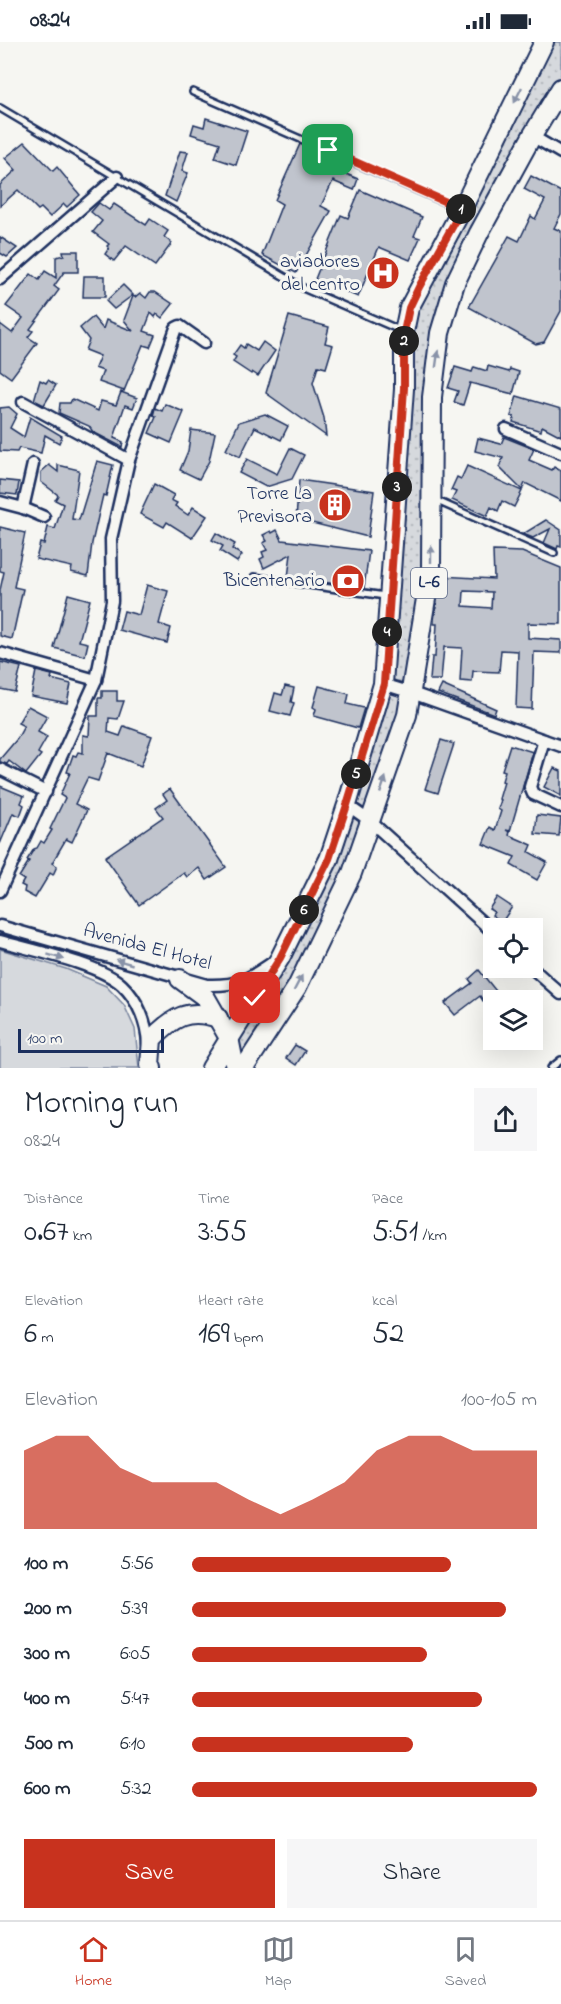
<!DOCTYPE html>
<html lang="en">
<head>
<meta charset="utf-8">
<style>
	body { margin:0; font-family:"Indie Flower",sans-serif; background:#f6f6f7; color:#1f2937; height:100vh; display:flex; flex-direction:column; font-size:22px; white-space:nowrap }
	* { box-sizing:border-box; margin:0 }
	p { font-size:20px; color:#747a83 }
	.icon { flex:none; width:33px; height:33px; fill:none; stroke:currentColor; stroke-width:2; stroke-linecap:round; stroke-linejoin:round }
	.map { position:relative; height:1026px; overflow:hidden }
	.panel { display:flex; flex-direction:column; background:#fff; flex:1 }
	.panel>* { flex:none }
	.buttons { position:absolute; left:483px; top:876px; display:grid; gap:12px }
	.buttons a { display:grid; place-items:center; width:60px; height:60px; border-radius:0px; background:#fff; box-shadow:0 6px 24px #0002; font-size:30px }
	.scale { position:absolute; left:18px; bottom:15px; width:146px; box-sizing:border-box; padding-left:6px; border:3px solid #1b2f5e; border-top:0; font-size:16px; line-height:21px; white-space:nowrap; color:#1b2f5e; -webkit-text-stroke:4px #f6f6f2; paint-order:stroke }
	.pin { position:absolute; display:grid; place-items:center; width:51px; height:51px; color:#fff; margin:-26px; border-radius:12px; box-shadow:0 3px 9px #0006 }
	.km { position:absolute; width:30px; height:30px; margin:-15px; border-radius:50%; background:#222; color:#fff; font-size:16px; line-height:30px; text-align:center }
	.round { display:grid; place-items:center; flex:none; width:63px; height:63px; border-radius:0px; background:#f6f6f7 }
	.overview { display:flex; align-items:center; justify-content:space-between; height:102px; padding:0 24px }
	h1 { font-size:33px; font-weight:600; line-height:45px }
	.figures { display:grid; grid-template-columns:repeat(3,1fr); gap:9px; height:102px; padding:6px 24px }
	.figures div { display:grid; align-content:center }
	.figures b { font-size:30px; font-weight:600 }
	.figures small { font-size:16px; font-weight:400 }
	.figures p { font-size:16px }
	.chart { height:168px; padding:12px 24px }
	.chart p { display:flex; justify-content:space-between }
	.chart svg { width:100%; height:108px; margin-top:6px; fill:#c8321e; opacity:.7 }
	.cta { display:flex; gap:12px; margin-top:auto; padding:12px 24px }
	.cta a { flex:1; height:69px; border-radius:0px; background:#c8321e; color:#fff; font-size:24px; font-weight:600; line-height:69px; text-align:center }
	.cta a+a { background:#f6f6f7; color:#1f2937 }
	ul { padding:0 24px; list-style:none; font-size:20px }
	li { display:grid; grid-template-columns:96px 72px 1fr; align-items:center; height:45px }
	li i { height:15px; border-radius:8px; background:#c8321e }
	.status { display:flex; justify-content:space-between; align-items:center; height:42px; padding:0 30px; background:#fff; direction:ltr }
	.status svg { height:16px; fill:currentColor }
	.tab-bar { display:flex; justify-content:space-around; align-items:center; height:84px; border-top:2px solid #e0e1e3; background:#fff; font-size:16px; color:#747a83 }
	.tab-bar a { display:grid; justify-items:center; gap:3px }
	.tab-bar .selected { color:#c8321e }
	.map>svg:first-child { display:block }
	.grass { fill:#d6d9dd; stroke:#78849e; stroke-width:1.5 }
	.park { fill:url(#park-dots); stroke:#78849e; stroke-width:1.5 }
	.building { fill:#c0c4cd; stroke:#1b2f5e; stroke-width:1.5; fill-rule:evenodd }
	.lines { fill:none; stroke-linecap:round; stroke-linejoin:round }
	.service-casing { stroke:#1b2f5e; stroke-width:10 }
	.minor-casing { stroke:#1b2f5e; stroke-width:15 }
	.primary-casing { stroke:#1b2f5e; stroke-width:22 }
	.service { stroke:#f6f6f2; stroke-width:5 }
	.minor { stroke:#f6f6f2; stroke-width:10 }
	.primary { stroke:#f6f6f2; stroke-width:18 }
	.oneway { fill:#8892a8 }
	.route-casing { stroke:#fff; stroke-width:12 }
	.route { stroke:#c8321e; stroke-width:8 }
	.labels { text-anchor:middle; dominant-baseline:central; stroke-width:6; stroke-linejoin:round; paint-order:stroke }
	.shield { fill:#f6f6f2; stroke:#5d6b8a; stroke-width:1.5 }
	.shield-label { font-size:18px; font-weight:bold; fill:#1b2f5e }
	.poi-label { font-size:20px; fill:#1b2f5e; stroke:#f6f6f2; text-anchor:end }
	.street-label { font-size:20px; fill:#1b2f5e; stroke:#f6f6f2 }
</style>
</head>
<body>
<div class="status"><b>08:24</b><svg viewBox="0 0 49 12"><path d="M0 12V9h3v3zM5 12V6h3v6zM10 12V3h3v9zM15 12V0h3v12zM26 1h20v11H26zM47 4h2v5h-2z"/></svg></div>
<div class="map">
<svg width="561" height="1026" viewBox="0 0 561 1026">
	<defs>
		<pattern id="park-dots" width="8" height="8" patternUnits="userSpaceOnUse" patternTransform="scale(1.5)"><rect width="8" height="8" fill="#d6d9dd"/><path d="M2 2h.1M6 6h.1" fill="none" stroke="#b7bbc0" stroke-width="1.8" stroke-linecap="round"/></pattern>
	</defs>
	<rect width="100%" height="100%" fill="#f6f6f2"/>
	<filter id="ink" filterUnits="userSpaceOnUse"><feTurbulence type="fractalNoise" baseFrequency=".0167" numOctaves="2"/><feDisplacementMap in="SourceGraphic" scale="12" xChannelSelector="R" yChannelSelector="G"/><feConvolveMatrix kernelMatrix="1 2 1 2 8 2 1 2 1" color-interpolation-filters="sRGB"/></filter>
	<g filter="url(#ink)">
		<path class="grass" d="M0 907 66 927 106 944 124 963 135 987 139 1026H0Z"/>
		<path class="park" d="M544 0H561V46L532 94 440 291 431 526 412 651 352 831 244 1026H211L329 817 383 642 404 290Z"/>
		<g class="building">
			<path d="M206 76 247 89 236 123 215 116 220 101 191 92 194 82 204 85Z"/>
			<path d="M25 100 53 129 57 125 80 153 67 165 64 162 50 175 41 166 38 168 18 148 0 164V143L16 128 5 116Z"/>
			<path d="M300 102 342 121 339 129 358 137 354 148 333 139 321 164 331 169 296 231 262 213 282 162 275 158Z"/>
			<path d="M180 109 188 110 182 129 188 131 176 160 165 154Z"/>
			<path d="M531 134 561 150V172L554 186 561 189V269L544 300 536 302 469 265 509 194 519 199 531 174 535 177 545 158 524 147Z"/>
			<path d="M360 148 422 175 414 194 420 196 410 218 379 205 358 255 315 237 341 173 348 176Z"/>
			<path d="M99 161 109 168 114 162 146 183 150 177 168 189 164 195 172 201 155 224 126 204 114 219 105 212 109 206 107 204 109 202 93 190 102 179 91 170Z"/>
			<path d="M0 195 17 206 7 215 0 211Z"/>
			<path d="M63 209H78V230H64L54 244 59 248 30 287 33 289 28 295 37 301 11 336 0 328V282L12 291 23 276 6 264 31 232 39 238 45 229 56 236V215L64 213Z"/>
			<path d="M84 234H105V255H83Z"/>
			<path d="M123 243 133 253 114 267 106 259Z"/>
			<path d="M150 250H155L173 262 162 276 157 272 155 275 151 271 144 289 155 293 150 305 143 303 124 349 99 340 103 329 95 326 100 314 85 308 89 298 80 286 93 275 103 287 106 278 133 289 124 278 133 254 135 255 140 251 146 256Z"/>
			<path d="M289 274 329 285 325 301 333 303 326 326 318 324 313 341 324 376 326 394 266 351Z"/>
			<path d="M263 300 275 309 258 334 252 330 251 332 233 320 236 315 233 313 240 303 244 306 246 302 257 309Z"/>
			<path d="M488 324 509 330 510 327 519 330 513 352 470 341 463 363 454 360 458 349 448 346 455 325 472 330 474 325 487 329Z"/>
			<path d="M40 338 46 341 48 338 56 343 44 363 34 358Z"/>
			<path d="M121 350 137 356 133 366 125 363 114 396 123 400 122 405 93 390 89 384 59 371 60 361H70L72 357 98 369 101 359 116 363Z"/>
			<path d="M517 354 561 367V394L542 384 541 389 513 380 514 375 511 374Z"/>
			<path d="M165 362 184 370 171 401 149 391 156 375 153 374 155 366 162 369Z"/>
			<path d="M9 365 17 372 10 386 24 395 30 375 62 394 59 401 45 393 41 411 19 406 17 410 0 409V366Z"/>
			<path d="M265 372 288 384 281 398 255 385 240 415 226 408 239 380Z"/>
			<path d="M191 388 215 391 209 419 199 437 180 428 188 409Z"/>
			<path d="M504 395 534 407 529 418 552 428 554 425 561 429V459L525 441 522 448 499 425 503 416 475 409 478 396 501 402Z"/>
			<path d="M290 406 304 413 292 437 266 445 239 431 247 417 277 432Z"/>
			<path d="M97 419 113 423 106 454 103 453 92 501 88 534 71 530 72 525 36 517 40 501 44 502 48 485 55 487 63 462 55 458 58 453 41 440V430L49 423 58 430V423L79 428 72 477 79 478Z"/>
			<path d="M467 424 522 449 514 465 502 459 498 469 491 465 487 474 452 458 456 450 451 448 457 435 461 437Z"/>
			<path d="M0 438 19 440 17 453 0 451Z"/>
			<path d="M299 438 374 449 368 495 296 477Z"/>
			<path d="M154 442 174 453 171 458 177 461 175 464 188 473 193 465 207 474 192 496 167 480 164 485 140 472Z"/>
			<path d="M546 478 561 488V505L558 504 557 507 544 501 550 487 533 496 523 492Z"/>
			<path d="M0 485 25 491 14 545 23 547 12 597 0 594V548L4 530 0 529Z"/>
			<path d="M277 488 282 498 369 509 364 546 288 535 291 512 264 526 260 517 264 515 262 510 267 508 263 501 267 499 263 493 271 489 272 491Z"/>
			<path d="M216 491 235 502 232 507 242 513 237 520 220 509 223 504 212 498Z"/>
			<path d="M493 509 522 510 561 526V582L528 581V596L561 598V611L534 610 532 667 516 666 518 609 501 608 499 630 473 629 472 640 460 639 462 606 444 605 441 638H430L432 615H435L437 582H434V578L441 534 494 537ZM464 549 492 550 491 566 463 564Z"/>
			<path d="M147 543 168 549 159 582 171 586 167 601 119 588 124 569 139 573Z"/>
			<path d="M68 552 90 558 79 599 88 601 85 614 54 606Z"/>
			<path d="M0 620 21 625 15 650 0 647Z"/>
			<path d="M36 629 52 633 51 637 71 642 67 661 31 654Z"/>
			<path d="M442 643 496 667 494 672 438 651Z"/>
			<path d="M285 644 294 646 291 660 294 661 290 674 270 669 275 651 282 653Z"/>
			<path d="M319 644 349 652 347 662 364 666 358 686 314 674 316 667 313 665Z"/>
			<path d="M102 649H117V659H124L118 677 109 676 108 690 120 694 124 684 152 694 141 724 108 711 98 739 88 736 87 737 75 762 87 768 72 800 66 797 52 821 57 824 53 833 50 831 35 856 24 850 25 845 21 843 24 838 19 835 29 819 27 818 34 807 37 806 41 799 44 801 52 788 50 787 65 756 60 753 70 731 67 730 73 713 76 714 78 710 83 711V693L89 694 90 674H98V656H102Z"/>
			<path d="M28 664 47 674 38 690 47 695 38 711 41 713 26 732 9 719 7 722 0 720V717L17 697 24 684 18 681Z"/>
			<path d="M441 698 454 702 438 751 425 747Z"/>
			<path d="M510 703 533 710 510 789 506 788 510 790 509 793 532 803 529 810 547 820 537 838 511 823 515 815 483 802 490 785 495 788 501 769 498 767 501 758 499 757 504 740 502 739 505 729 502 728Z"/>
			<path d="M554 726 561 729V754L544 745Z"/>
			<path d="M0 744 24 754 21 761 24 763 20 774 13 771 0 802Z"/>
			<path d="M170 747 226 825 207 838 199 826 187 835 184 831 139 863 105 815 163 775 156 766 167 758 163 752Z"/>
			<path d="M537 773 561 776 559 794 535 792Z"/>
			<path d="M497 855 512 865 502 880 492 873 494 870 489 867Z"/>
			<path d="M479 928 496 949 483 959 480 954 455 973 445 961 472 941 469 937Z"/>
			<path d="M295 1003 305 1009 296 1023 286 1016Z"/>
		</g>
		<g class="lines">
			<defs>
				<g id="service">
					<path d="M193 50 458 166"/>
					<path d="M0 66 305 247 402 289"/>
					<path d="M435 458 554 511"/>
					<path d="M254 535 385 554"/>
					<path d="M551 1026 561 1018"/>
				</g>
				<g id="minor">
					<path d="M532 94 561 111"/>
					<path d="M0 237 117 135"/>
					<path d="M23 360 129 418"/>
					<path d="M506 387 561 411"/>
					<path d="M0 460 23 466 44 475"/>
					<path d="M23 466 33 422"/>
					<path d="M0 611 96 638"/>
					<path d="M383 642 412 651 561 704"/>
					<path d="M544 698 530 745 533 752 561 765"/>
					<path d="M0 727 46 750"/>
					<path d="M347 763 370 779 494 891"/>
					<path d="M0 849 96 638 112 559 111 497 129 418 176 286 180 284 204 301"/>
					<path d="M0 884 207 943C238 944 247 938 272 921"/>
					<path d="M0 899C31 908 100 922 122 943 138 958 147 981 148 1002"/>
					<path d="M532 926 561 952"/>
				</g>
				<g id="primary">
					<path d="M180 937 206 956 229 996 235 1026"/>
					<path d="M152 1026 150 1023 152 997C173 975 188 966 218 976"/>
					<path d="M211 1026 280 916 329 817 347 763 383 642 404 347V290L409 266 462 167 544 0"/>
					<path d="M244 1026 297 945 352 831 407 673 431 526 432 355 440 291 455 241 479 191 532 94 561 46"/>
				</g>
			</defs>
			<use href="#service" class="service-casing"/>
			<use href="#minor" class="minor-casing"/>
			<use href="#primary" class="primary-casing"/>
			<use href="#service" class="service"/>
			<use href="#minor" class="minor"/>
			<use href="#primary" class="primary"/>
		</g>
		<defs><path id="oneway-solid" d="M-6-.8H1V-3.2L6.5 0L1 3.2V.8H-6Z" transform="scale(1.5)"/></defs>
		<g class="oneway">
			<use href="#oneway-solid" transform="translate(518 53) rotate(116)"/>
			<use href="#oneway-solid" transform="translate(437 317) rotate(-82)"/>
			<use href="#oneway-solid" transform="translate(431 512) rotate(-90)"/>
			<use href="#oneway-solid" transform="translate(383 743) rotate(-71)"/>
			<use href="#oneway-solid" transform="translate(56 915) rotate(17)"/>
			<use href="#oneway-solid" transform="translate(124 920) rotate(-164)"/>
			<use href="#oneway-solid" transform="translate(298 941) rotate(-62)"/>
		</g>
	</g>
	<g class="lines" filter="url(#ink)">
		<defs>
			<path id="route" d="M255 956 280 916 329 817 347 763 384 642 404 346V290L409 266 419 245 462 167 328 108"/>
		</defs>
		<use href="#route" class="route-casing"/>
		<use href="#route" class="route"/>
	</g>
	<defs>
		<symbol id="hospital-disc" viewBox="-11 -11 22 22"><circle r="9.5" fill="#c8321e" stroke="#f6f6f2"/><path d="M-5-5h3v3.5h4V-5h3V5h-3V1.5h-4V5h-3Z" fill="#fff"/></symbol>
		<symbol id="building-disc" viewBox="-11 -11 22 22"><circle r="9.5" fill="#c8321e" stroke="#f6f6f2"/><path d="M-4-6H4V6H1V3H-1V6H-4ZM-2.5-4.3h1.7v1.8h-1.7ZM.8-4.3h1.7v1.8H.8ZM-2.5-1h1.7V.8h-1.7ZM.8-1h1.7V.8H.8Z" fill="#fff"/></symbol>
		<symbol id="bank-disc" viewBox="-11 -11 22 22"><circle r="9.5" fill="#c8321e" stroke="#f6f6f2"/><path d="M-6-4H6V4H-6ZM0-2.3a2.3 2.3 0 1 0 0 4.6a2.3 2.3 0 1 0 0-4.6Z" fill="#fff"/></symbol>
	</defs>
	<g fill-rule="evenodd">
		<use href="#hospital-disc" x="364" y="212" width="38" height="38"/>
		<use href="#building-disc" x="316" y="444" width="38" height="38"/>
		<use href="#bank-disc" x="329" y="520" width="38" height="38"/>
	</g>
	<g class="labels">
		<rect class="shield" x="411" y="526" width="36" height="30" rx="4.5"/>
		<g class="shield-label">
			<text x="429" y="541">L-6</text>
		</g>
		<g class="poi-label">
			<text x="360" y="220">aviadores<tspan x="360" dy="23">del centro</tspan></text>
			<text x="312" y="452">Torre La<tspan x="312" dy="23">Previsora</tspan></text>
			<text x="325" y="539">Bicentenario</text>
		</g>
		<g class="street-label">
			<text transform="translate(147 906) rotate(15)">Avenida El Hotel</text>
		</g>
	</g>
</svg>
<div class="buttons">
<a><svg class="icon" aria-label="locate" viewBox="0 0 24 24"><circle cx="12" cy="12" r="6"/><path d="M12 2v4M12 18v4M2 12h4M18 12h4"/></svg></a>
<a><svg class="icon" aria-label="layers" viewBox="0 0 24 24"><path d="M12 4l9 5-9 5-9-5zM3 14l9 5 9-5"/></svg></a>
</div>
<div class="scale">100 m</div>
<div class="pin" style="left:328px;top:108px;background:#1e9e55"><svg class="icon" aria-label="arrive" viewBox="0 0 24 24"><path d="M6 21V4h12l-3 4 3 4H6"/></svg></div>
<div class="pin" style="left:255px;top:956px;background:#d93025"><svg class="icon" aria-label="check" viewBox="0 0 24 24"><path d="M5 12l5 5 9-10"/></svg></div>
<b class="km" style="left:461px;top:167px">1</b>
<b class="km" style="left:404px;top:299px">2</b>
<b class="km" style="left:397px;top:445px">3</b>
<b class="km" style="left:387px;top:590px">4</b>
<b class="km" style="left:356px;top:732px">5</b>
<b class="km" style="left:304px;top:868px">6</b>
</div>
<section class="panel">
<div class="overview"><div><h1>Morning run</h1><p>08:24</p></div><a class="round"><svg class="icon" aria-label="share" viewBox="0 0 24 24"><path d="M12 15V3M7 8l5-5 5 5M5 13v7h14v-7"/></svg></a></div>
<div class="figures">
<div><p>Distance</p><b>0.67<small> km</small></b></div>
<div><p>Time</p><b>3:55</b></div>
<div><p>Pace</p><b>5:51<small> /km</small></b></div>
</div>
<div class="figures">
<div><p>Elevation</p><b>6<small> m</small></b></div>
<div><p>Heart rate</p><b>169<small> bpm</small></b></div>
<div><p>kcal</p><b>52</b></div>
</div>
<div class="chart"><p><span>Elevation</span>100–105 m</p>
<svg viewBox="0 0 160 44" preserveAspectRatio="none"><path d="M0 44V12L10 6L20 6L30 19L40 25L50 25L60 25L70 32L80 38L90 32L100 25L110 12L120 6L130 6L140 12L150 12L160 12V44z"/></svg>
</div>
<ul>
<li><b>100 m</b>5:56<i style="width:75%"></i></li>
<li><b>200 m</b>5:39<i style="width:91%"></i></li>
<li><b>300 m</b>6:05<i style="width:68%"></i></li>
<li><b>400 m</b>5:47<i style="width:84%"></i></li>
<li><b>500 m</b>6:10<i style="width:64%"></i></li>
<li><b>600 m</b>5:32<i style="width:100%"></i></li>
</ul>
<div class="cta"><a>Save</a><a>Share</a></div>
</section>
<nav class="tab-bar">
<a class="selected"><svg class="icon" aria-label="home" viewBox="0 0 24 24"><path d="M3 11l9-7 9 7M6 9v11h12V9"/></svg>Home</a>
<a><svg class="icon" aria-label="map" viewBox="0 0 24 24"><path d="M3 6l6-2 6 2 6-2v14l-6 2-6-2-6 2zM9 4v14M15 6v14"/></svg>Map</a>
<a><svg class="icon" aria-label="saved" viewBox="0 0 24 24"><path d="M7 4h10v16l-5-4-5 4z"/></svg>Saved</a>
</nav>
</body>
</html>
